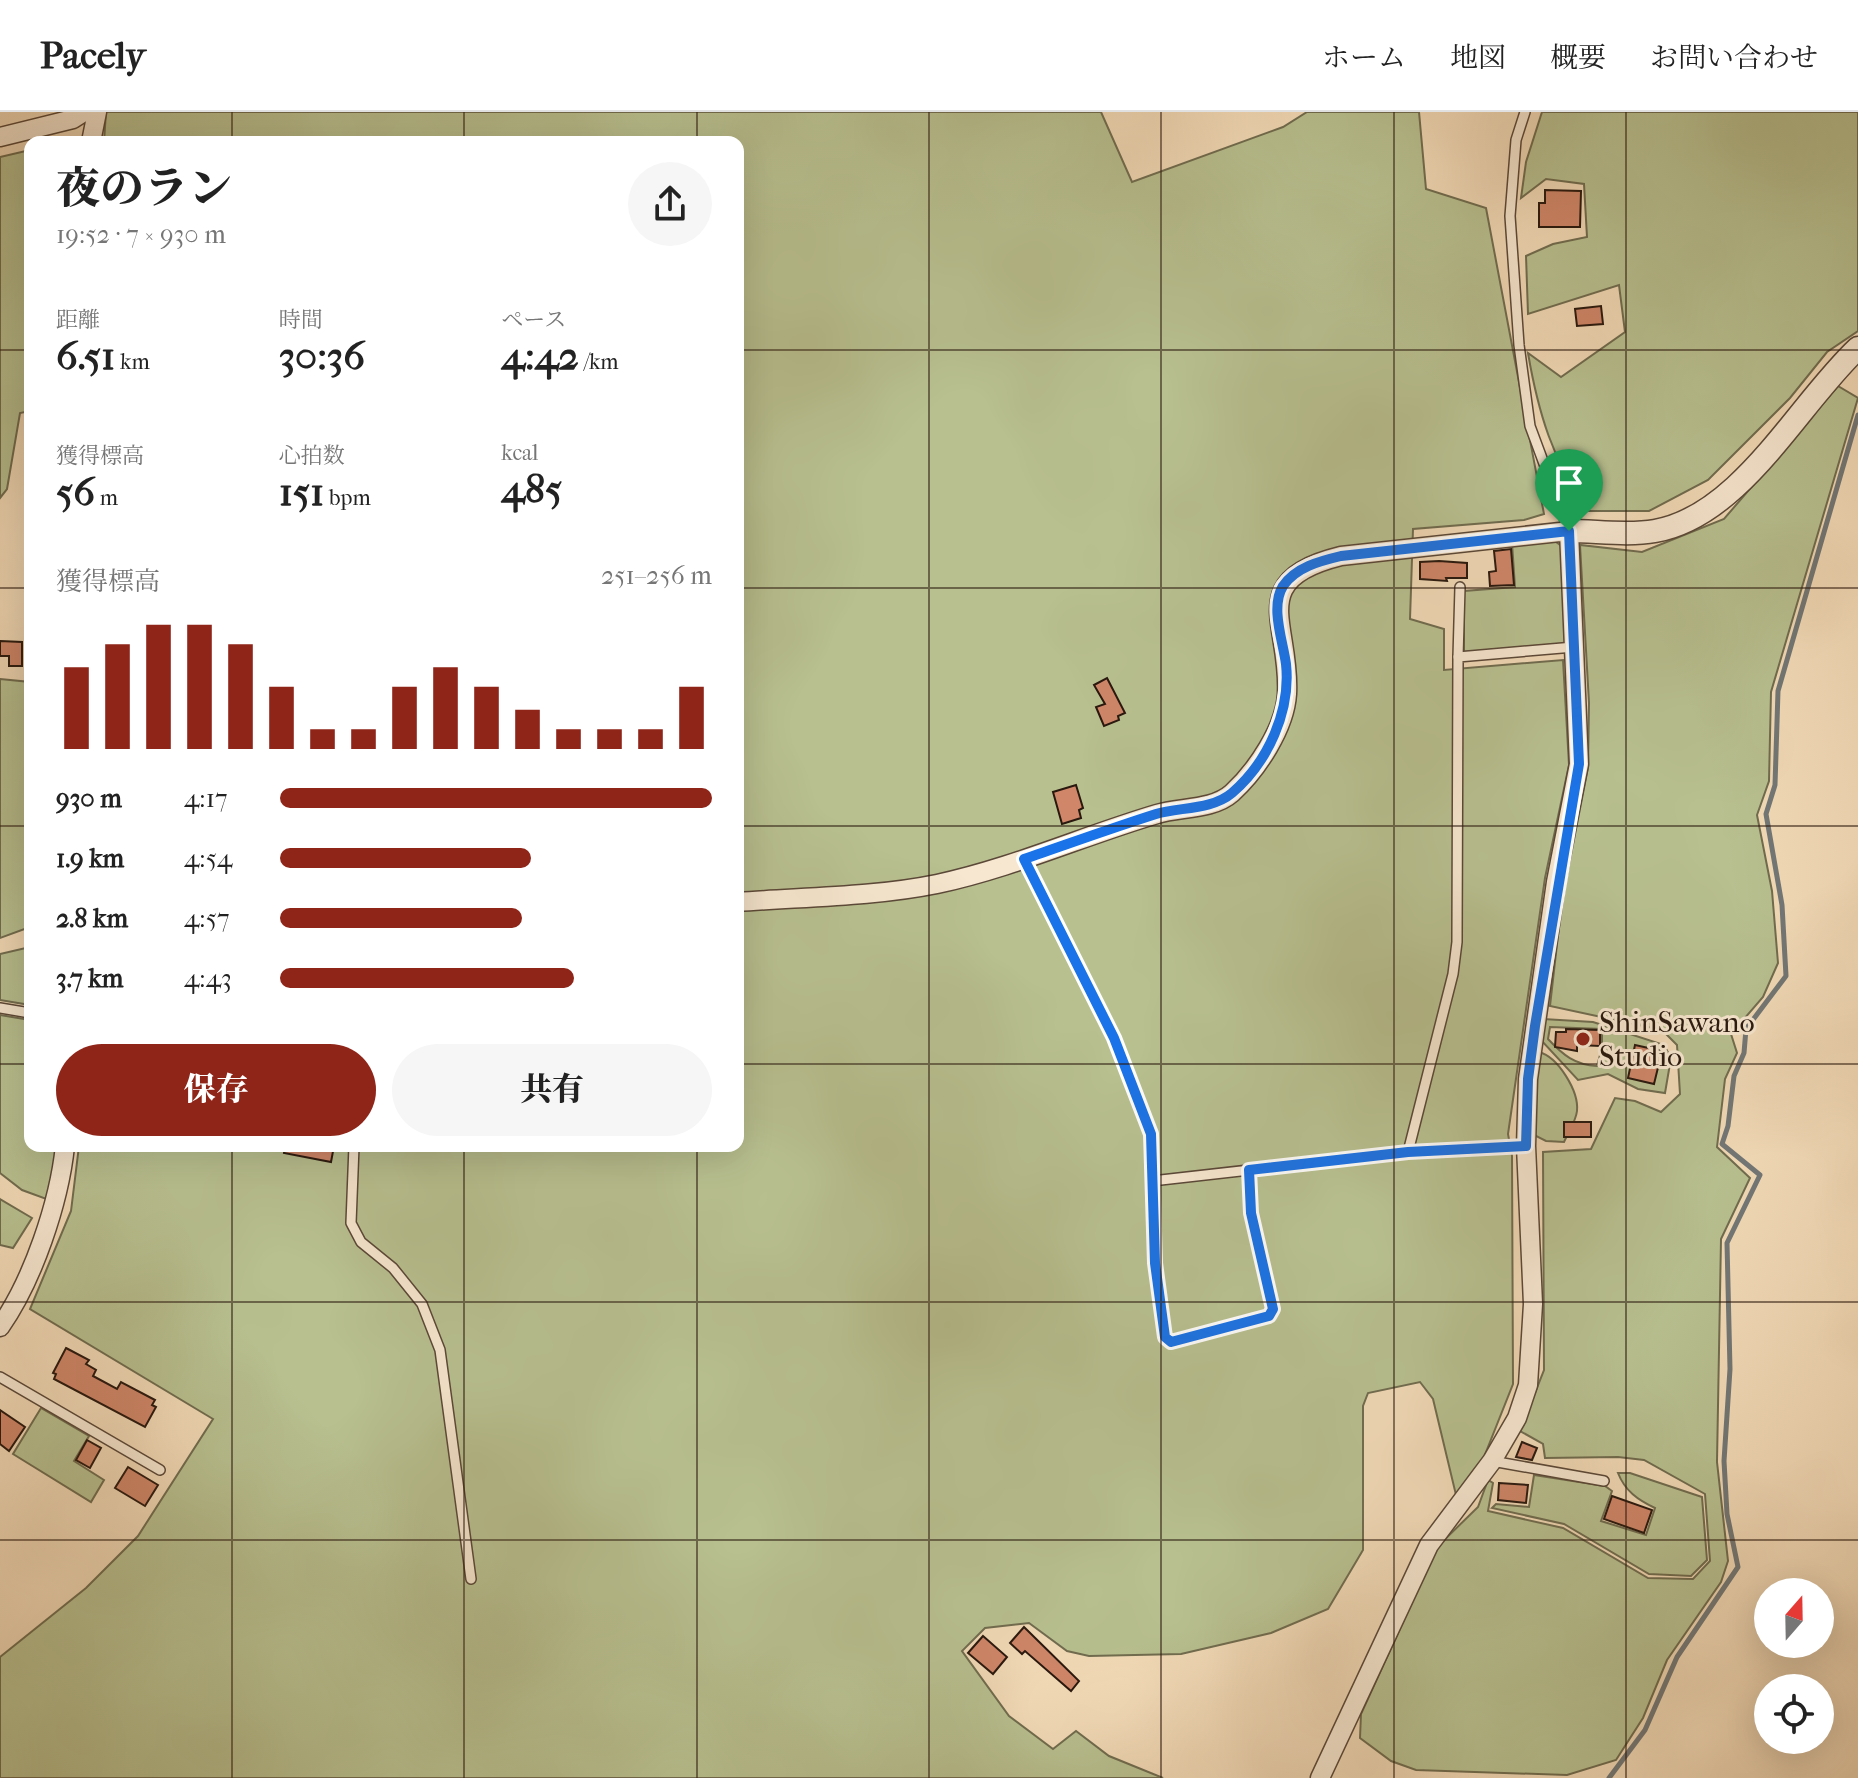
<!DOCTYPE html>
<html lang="ja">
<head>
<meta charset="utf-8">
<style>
	body { margin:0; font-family:"IM FELL French Canon","Noto Serif JP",serif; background:#f6f6f6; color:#222; height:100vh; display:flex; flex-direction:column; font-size:30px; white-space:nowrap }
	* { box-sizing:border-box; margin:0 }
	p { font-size:26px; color:#767676 }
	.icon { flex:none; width:44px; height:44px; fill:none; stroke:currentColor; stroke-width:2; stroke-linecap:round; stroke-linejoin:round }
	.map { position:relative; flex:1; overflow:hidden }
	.side { position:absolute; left:24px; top:24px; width:720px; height:1016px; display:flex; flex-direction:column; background:#fff; border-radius:16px; box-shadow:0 8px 32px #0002 }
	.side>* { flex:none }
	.needle { width:52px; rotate:20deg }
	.fabs { position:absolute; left:1754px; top:1466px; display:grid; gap:16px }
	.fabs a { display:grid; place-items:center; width:80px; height:80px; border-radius:50%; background:#fff; box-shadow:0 8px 32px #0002; font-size:40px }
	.pin { position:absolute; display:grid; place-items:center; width:68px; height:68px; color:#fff; margin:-82px -34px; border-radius:50% 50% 50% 0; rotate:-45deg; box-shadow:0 0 8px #0007 }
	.pin .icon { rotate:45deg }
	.round { display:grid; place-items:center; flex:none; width:84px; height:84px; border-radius:42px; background:#f6f6f6 }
	.head { display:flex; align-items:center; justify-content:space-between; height:136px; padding:0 32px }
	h1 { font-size:44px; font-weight:800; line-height:60px }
	.metrics { display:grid; grid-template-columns:repeat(3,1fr); gap:12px; height:136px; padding:8px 32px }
	.metrics div { display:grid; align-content:center }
	.metrics b { font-size:40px; font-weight:800 }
	.metrics small { font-size:22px; font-weight:400 }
	.metrics p { font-size:22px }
	.chart { height:224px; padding:16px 32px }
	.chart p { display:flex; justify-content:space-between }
	.chart svg { width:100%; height:144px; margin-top:8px; stroke:#8f2418; stroke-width:6 }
	.button { display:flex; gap:16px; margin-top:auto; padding:16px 32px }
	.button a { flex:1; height:92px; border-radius:48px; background:#8f2418; color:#fff; font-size:32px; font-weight:800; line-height:92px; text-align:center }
	.button a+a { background:#f6f6f6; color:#222 }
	ul { padding:0 32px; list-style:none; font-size:26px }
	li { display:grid; grid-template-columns:128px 96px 1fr; align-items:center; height:60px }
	li i { height:20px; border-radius:10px; background:#8f2418 }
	header { display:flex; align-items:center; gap:48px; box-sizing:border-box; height:112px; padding:0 40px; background:#fff; border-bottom:2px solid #e0e0e0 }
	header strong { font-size:38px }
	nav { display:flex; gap:44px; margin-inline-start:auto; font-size:28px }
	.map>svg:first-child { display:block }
	.green { fill:#b8c090; stroke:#706c4f; stroke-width:2; fill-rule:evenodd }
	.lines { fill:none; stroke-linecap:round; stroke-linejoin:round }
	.stream { stroke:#727776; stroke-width:5 }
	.building { fill:#cf8669; stroke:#29180e; stroke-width:2 }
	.service-casing { stroke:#5b4838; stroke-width:12 }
	.minor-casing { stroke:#5b4838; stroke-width:21 }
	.tertiary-casing { stroke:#5b4838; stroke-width:25 }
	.service { stroke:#f7e7d0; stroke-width:9 }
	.minor { stroke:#f7e7d0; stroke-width:18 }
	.tertiary { stroke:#f7e7d0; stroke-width:22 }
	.route-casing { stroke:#fff; stroke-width:16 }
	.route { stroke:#1a73e8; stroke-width:10 }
	.grid { fill:none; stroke:#29180e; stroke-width:2; stroke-opacity:0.55 }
	.poi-dot { fill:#8f2418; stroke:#f7e7d0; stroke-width:3 }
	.labels { text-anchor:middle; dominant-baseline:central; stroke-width:6; stroke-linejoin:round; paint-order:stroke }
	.poi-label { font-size:30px; fill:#29180e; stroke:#f7e7d0; text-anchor:start }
</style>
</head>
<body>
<header>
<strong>Pacely</strong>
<nav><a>ホーム</a><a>地図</a><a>概要</a><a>お問い合わせ</a></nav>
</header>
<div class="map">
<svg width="1858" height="1666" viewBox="0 0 1858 1666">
	<rect width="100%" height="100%" fill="#f2dab7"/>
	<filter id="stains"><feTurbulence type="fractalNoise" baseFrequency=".0025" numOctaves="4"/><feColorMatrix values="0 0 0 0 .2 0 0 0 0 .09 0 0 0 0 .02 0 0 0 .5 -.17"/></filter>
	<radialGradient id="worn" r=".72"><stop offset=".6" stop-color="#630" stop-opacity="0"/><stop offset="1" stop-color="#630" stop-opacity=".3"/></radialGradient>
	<g class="green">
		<path d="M106 0H1101L1132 70 1283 15 1307 0H1419L1426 77 1486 96 1544 402 1524 408 1413 417 1410 507 1444 517V558L1563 548 1569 653 1545 766 1508 1022 1512 1044 1513 1272 1484 1345 1456 1383 1433 1287 1420 1270 1368 1281 1363 1294V1438L1328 1497 1271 1521 1181 1542 1089 1544 1067 1539 1029 1511 985 1516 962 1539 1009 1604 1053 1637 1076 1619 1109 1644 1163 1666H0V1545L86 1476 138 1424 213 1307 30 1197 71 1099 79 1034H738V30H104Z"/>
		<path d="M1542 0H1858V219L1827 240 1790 286 1708 368 1649 399H1588C1553 350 1538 300 1528 241L1561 265 1625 220 1619 173 1528 202 1526 144 1553 132 1587 125 1584 72 1546 67 1521 86 1526 50Z"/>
		<path d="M30 38V299L20 301 7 377 0 386V45Z"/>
		<path d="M1838 274 1858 286 1771 580 1769 669 1757 703 1772 779 1778 851 1763 885 1731 922 1737 941 1725 967 1717 1035 1750 1066 1721 1127 1717 1350 1728 1449 1721 1470 1667 1548 1643 1606 1616 1648 1567 1663 1416 1658 1391 1649 1360 1626 1361 1602 1437 1435 1478 1395 1488 1368 1493 1371 1488 1399 1563 1416 1648 1466 1693 1467 1710 1449 1705 1382 1644 1348 1618 1345 1545 1346 1543 1332 1520 1319 1544 1258 1543 1040 1591 1037 1615 986 1635 989 1661 1000 1680 982 1677 933 1662 918 1550 894 1564 771 1588 655 1589 591 1580 433 1642 440 1724 407Z"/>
		<path d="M1542 428 1556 430 1567 438 1569 531 1464 540V479L1515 475 1512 431Z"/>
		<path d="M0 567 30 570V815L0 826Z"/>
		<path d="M30 835V893L0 888V842Z"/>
		<path d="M0 903 30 908V1034H58L49 1088 22 1078 0 1061Z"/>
		<path d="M1543 907 1593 910 1664 933 1671 946 1665 981 1638 977 1608 962 1578 968 1540 927ZM1550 915 1602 917V936L1597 954C1575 953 1563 943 1548 927Z"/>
		<path d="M1539 940C1558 945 1579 979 1577 999 1576 1009 1568 1021 1564 1030L1546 1029 1532 1022Z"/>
		<path d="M0 1087 32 1106 13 1136 0 1133Z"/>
		<path d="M41 1296 89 1324 74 1349 104 1368 91 1390 13 1342Z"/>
		<path d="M1618 1361H1630L1702 1385 1707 1448 1691 1464 1649 1462 1564 1412 1492 1396 1496 1392 1529 1395 1534 1363 1605 1374 1612 1379 1601 1409 1646 1423 1655 1396C1638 1388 1625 1379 1618 1361Z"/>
	</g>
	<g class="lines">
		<path class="stream" d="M1609 1666 1645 1618 1677 1545 1738 1455 1727 1402 1724 1349 1730 1257 1727 1131 1760 1063 1722 1032 1728 1014 1734 964 1744 941 1746 917 1786 864 1782 793 1766 702 1775 673 1778 579 1858 303"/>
	</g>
	<g class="building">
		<path d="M1545 78 1581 79 1580 115H1539V91H1545Z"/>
		<path d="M1601 194 1603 212 1577 214 1575 197Z"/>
		<path d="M1511 437 1514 473 1490 474 1489 460 1496 459 1494 439Z"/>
		<path d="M1439 449 1467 451V466H1446L1447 469 1420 467V450Z"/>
		<path d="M0 529 22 530V554H9V544H0Z"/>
		<path d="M1107 566 1125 601 1118 604 1119 608 1104 614 1096 595 1105 592 1094 573Z"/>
		<path d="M1076 673 1083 696 1079 698 1081 706 1062 712 1053 680Z"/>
		<path d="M1566 917 1600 918V934L1577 933V939L1555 935 1556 920H1566Z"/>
		<path d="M1635 933 1662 939 1654 972 1628 966Z"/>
		<rect x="1564" y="1010" width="27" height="15"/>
		<path d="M285 1034H334L331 1050 284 1041Z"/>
		<path d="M66 1236 89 1248 86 1252 96 1258 93 1264 117 1277 121 1270 155 1288 152 1293 156 1295 145 1315 54 1267 56 1262 53 1261Z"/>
		<path d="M0 1298 25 1315 9 1339 0 1332Z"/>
		<path d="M87 1328 101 1336 90 1356 76 1348Z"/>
		<path d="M1522 1330 1537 1336 1532 1348 1516 1345Z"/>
		<path d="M128 1355 158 1373 145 1394 115 1376Z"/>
		<path d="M1499 1371 1528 1373 1526 1391 1498 1388Z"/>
		<path d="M1612 1384 1652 1398 1644 1421 1604 1407Z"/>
		<path d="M1024 1515 1079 1569 1071 1579 1025 1539 1022 1542 1010 1531Z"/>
		<path d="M983 1524 1007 1545 993 1562 968 1541Z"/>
	</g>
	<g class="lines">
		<defs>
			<g id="service">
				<path d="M1525 0 1516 28 1510 104 1519 233 1530 314 1569 419"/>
				<path d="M1458 545 1460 475"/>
				<path d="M1024 747 1114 926 1151 1022 1155 1151 1165 1225 1171 1230 1269 1204 1273 1197 1251 1101 1249 1058"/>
				<path d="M0 896 30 901"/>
				<path d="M354 1034 351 1111 361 1130 393 1156 422 1192 440 1238 471 1467"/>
				<path d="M1408 1040 1453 862 1457 830 1458 545 1574 535"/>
				<path d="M1152 1069 1408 1040 1526 1034"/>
				<path d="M0 1265 160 1358"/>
				<path d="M1492 1349 1604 1369"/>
			</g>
			<g id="minor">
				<path d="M0 25 73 7 84 0"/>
				<path d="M91 30 97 0"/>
				<path d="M738 790C804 785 873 785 937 772 1012 756 1083 724 1157 702 1180 695 1213 698 1232 681 1257 658 1285 616 1287 582 1291 512 1244 468 1341 444L1569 419 1579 652 1556 770 1528 967 1526 1034 1533 1192 1528 1273 1517 1306 1492 1349 1429 1433 1320 1666"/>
				<path d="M0 1215C33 1168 59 1091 65 1034"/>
			</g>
			<path id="tertiary" d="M1569 419C1596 419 1628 424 1655 419 1741 404 1798 292 1858 236"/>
		</defs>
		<use href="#service" class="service-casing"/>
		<use href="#minor" class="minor-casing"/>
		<use href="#tertiary" class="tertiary-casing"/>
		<use href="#service" class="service"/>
		<use href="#minor" class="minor"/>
		<use href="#tertiary" class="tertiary"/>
	</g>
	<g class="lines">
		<defs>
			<path id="route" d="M1569 419 1579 652 1535 914 1528 967 1526 1034 1408 1040 1249 1058 1251 1101 1273 1197 1269 1204 1171 1230 1165 1225 1155 1151 1151 1022 1114 926 1024 747C1068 732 1112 716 1156 702 1179 695 1212 698 1232 681 1268 650 1291 599 1286 552 1283 529 1270 495 1283 474 1296 455 1320 449 1341 444Z"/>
		</defs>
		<use href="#route" class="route-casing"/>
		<use href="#route" class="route"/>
	</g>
	<path class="grid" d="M232 0V30M464 0V30M697 0V30M929 0V1666M1161 0V1666M1394 0V1666M1626 0V1666M0 238H30M738 238H1858M0 476H30M738 476H1858M0 714H30M738 714H1858M0 952H30M738 952H1858M232 1034V1666M464 1034V1666M697 1034V1666M0 1190H1858M0 1428H1858"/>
	<circle class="poi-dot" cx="1583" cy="927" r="8"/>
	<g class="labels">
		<g class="poi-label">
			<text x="1599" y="910">ShinSawano<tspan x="1599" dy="34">Studio</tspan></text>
		</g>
	</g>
	<rect width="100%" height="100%" filter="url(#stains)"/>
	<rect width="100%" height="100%" fill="url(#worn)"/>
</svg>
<div class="fabs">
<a><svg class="needle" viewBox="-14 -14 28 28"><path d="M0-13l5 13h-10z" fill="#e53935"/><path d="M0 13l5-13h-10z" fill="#767676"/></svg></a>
<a><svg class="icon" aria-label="locate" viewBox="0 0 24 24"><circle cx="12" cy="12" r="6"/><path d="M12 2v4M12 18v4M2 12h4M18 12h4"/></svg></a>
</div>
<div class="pin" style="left:1569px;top:419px;background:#1e9e55"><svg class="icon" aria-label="arrive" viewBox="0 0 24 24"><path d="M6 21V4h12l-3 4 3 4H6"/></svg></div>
<section class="side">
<div class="head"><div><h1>夜のラン</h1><p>19:52 · 7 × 930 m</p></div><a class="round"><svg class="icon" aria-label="share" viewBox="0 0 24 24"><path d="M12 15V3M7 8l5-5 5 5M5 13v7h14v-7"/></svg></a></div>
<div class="metrics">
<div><p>距離</p><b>6.51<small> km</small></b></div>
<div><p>時間</p><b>30:36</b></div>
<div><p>ペース</p><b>4:42<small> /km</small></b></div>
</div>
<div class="metrics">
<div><p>獲得標高</p><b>56<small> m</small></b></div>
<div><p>心拍数</p><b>151<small> bpm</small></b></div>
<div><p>kcal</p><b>485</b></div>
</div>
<div class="chart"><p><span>獲得標高</span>251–256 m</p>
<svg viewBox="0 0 160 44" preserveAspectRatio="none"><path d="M5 44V19M15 44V12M25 44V6M35 44V6M45 44V12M55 44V25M65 44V38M75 44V38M85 44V25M95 44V19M105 44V25M115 44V32M125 44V38M135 44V38M145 44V38M155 44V25"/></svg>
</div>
<ul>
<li><b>930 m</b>4:17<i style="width:100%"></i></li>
<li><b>1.9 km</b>4:54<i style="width:58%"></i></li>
<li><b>2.8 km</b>4:57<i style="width:56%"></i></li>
<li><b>3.7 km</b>4:43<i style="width:68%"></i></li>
</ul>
<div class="button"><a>保存</a><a>共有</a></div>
</section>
</div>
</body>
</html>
